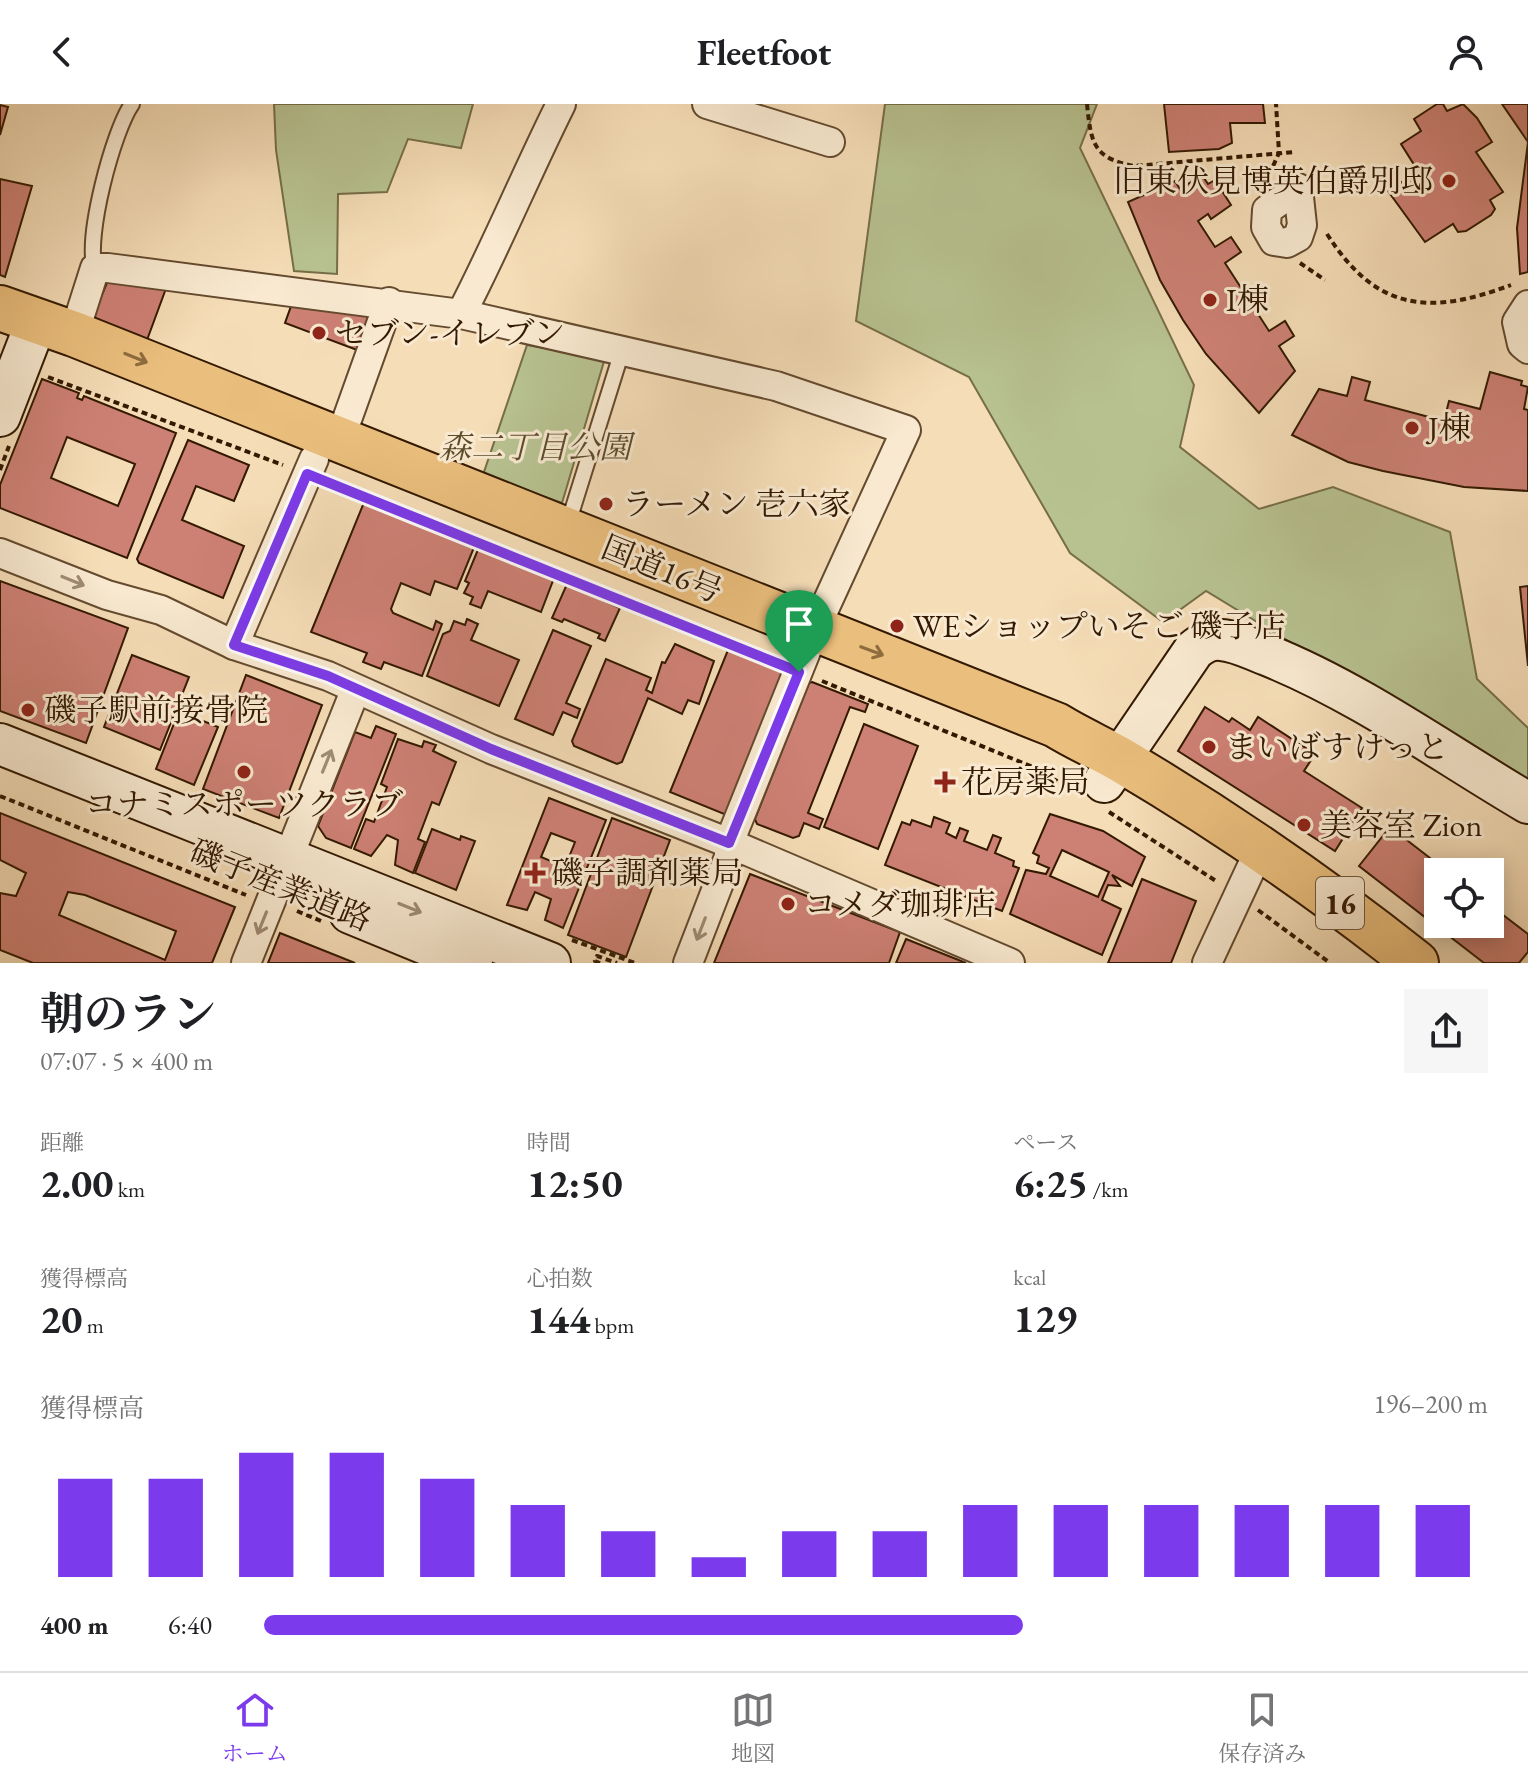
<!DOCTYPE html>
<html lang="ja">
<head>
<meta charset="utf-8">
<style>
	body { margin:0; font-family:"EB Garamond","Noto Serif JP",serif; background:#f6f6f6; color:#202124; height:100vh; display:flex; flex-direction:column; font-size:30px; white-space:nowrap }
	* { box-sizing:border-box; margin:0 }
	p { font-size:26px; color:#757577 }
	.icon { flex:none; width:44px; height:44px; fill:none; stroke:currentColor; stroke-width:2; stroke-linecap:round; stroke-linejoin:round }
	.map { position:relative; height:859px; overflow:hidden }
	.details { display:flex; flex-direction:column; background:#fff; flex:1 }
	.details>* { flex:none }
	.buttons { position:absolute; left:1424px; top:754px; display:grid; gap:16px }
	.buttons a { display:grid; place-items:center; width:80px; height:80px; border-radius:0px; background:#fff; box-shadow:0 4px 20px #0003; font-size:40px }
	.pin { position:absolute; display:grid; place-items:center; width:68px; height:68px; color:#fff; margin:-82px -34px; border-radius:50% 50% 50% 0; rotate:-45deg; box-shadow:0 0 8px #0007 }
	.pin .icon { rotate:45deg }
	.round { display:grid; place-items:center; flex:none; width:84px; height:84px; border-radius:0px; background:#f6f6f6 }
	.overview { display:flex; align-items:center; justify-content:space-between; height:136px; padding:0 40px }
	h1 { font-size:44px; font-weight:700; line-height:60px }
	.stats { display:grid; grid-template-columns:repeat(3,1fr); gap:12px; height:136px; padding:8px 40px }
	.stats div { display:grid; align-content:center }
	.stats b { font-size:40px; font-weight:700 }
	.stats small { font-size:22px; font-weight:400 }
	.stats p { font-size:22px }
	.chart { height:224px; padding:16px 40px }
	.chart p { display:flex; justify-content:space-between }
	.chart svg { width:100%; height:144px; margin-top:8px; stroke:#7c3aed; stroke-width:6 }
	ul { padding:0 40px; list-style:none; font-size:26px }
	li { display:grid; grid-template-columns:128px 96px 1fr; align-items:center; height:60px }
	li i { height:20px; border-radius:10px; background:#7c3aed }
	header { display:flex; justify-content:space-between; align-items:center; height:104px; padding:0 40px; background:#fff; font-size:36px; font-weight:700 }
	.tabs { display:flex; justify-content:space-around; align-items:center; height:112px; border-top:2px solid #e0e0e0; background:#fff; font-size:22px; color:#757577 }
	.tabs a { display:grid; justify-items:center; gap:4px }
	.tabs .selected { color:#7c3aed }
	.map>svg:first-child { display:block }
	.green { fill:#b8c291; stroke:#766e49; stroke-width:2 }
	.building { fill:#cd8074; stroke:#331901; stroke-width:2; fill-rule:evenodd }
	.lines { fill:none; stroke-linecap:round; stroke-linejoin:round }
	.lane-casing { stroke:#644a2e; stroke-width:18 }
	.street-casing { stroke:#644a2e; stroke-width:32 }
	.secondary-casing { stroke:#331901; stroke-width:44 }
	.highway-casing { stroke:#331901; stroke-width:48 }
	.path { stroke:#331901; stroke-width:4; stroke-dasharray:6 4; stroke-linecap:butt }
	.lane { stroke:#f8e9d0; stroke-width:14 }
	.street { stroke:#f8e9d0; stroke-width:28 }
	.secondary { stroke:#f8e9d0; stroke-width:40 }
	.highway { stroke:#eabe7c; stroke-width:44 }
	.oneway { stroke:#8e6c3e }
	.oneway2 { stroke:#9f8b73 }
	.route-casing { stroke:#fff; stroke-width:16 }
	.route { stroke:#7c3aed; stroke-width:10 }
	.poi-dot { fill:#8f2418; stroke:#f8e9d0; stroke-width:3 }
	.labels { text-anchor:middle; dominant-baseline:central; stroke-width:6; stroke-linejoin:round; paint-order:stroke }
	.shield { fill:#f8e9d0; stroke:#6e573f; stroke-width:2 }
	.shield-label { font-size:30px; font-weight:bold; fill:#331901 }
	.poi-label { font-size:32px; fill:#331901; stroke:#f8e9d0; text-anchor:start }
	.park-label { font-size:32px; font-style:italic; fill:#5b4c2c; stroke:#f8e9d0 }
	.street-label { font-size:32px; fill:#331901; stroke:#f8e9d0 }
</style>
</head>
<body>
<header><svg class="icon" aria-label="back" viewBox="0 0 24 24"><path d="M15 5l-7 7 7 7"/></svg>Fleetfoot<svg class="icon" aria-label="person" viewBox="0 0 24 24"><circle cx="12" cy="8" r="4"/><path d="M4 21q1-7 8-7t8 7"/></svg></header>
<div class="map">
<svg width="1528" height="859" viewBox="0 0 1528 859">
	<rect width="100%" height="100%" fill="#f5ddb7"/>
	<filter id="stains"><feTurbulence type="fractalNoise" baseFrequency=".0025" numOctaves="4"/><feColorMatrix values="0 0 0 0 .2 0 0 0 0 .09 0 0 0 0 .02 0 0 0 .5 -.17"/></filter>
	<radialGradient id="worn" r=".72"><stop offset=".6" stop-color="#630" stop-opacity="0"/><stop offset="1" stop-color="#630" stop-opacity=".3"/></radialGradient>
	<g class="green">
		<path d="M274 0H473L461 44 408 35 387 88 338 90 337 170 294 167 276 46Z"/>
		<path d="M885 0H1097L1080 44 1194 281 1180 343 1259 405 1333 383 1450 428 1477 575 1528 624V683L1206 487 1163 518 1070 449 969 273 856 217Z"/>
		<path d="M527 241 605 254 562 399 483 371Z"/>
	</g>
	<g class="building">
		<path d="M1164 0H1263L1265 19H1230L1232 39 1219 45 1169 48Z"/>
		<path d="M1437 0H1443L1447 7 1463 0 1477 14 1492 38 1476 48 1503 88 1490 96 1495 105 1491 111 1466 127 1458 128 1453 120 1425 138 1388 87 1418 67 1401 40 1421 27 1414 15Z"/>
		<path d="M1502 0H1528V168L1520 170 1517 124 1528 38Z"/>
		<path d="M0 1 8 3 0 31Z"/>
		<path d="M1202 71 1208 80 1215 76 1231 101 1211 115 1208 110 1198 117 1215 143 1231 133 1241 148 1225 159 1269 227 1285 217 1294 232 1279 242 1295 267 1259 309 1206 250 1183 216 1160 176 1128 98 1175 77 1180 85Z"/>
		<path d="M0 75 32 82 5 173 0 171Z"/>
		<path d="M109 174 168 179 147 236 92 214Z"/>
		<path d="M294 194 371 211 357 246 285 219Z"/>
		<path d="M1490 268 1522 277 1521 281 1528 283 1524 305 1528 306V387L1464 383 1383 367 1348 358 1292 331 1319 285 1347 292 1352 273 1370 278 1365 296 1444 317 1449 297 1480 305Z"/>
		<path d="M42 275 79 289 77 294 82 296 84 292 176 329 127 454 0 404V381ZM67 333 135 360 118 402 51 374Z"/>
		<path d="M188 336 249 361 234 397 196 382 182 416 244 442 223 494 139 459 137 455Z"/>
		<path d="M365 396 475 441 457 485 435 477 430 491 401 479 391 505 393 509 433 526 436 517 442 520 422 572 384 558 381 565 363 558 367 549 311 528Z"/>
		<path d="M479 443 554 474 541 508 488 487 481 504 470 500 473 493 464 489 469 479 465 477Z"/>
		<path d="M0 477 128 524 86 639 0 607Z"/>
		<path d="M567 480 620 504 605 537 598 534 600 530 564 515 562 518 552 514Z"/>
		<path d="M1528 482V562L1520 483Z"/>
		<path d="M467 515 478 520 471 536 519 556 499 602 427 572 443 530 450 527 454 517 465 521Z"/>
		<path d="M553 526 591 542 566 599 580 605 577 614 563 608 553 631 515 615Z"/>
		<path d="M675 540 714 557 699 600 688 596 682 610 648 594 622 658 617 660 574 642 572 637 606 555 651 574 646 586 652 589 662 558 665 559Z"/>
		<path d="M728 546 787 570 729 712 670 688Z"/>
		<path d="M132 551 189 573 160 646 104 623Z"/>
		<path d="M246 571 322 601 279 714 203 685Z"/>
		<path d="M812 578 868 600 865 608 850 603 808 709 823 715 819 725 804 719 799 732 793 734 757 720 755 715 809 579Z"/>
		<path d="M1205 603 1229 618 1232 614 1250 626 1258 613 1315 650 1304 667 1362 704 1335 747 1178 647Z"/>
		<path d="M179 607 218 623 194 681 156 665Z"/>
		<path d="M864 620 918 642 878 745 824 723Z"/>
		<path d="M376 622 396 630 351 744 326 734 318 722 355 628 371 634Z"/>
		<path d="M398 635 422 643 424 637 436 641 433 647 456 658 439 701 432 698 418 735 425 738 413 769 395 761 398 736 387 731 371 752 354 745 366 715 374 718 387 683 381 680Z"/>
		<path d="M549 694 606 716 563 824 545 816 551 795 535 788 527 806 507 801ZM551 729 575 738 565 763 541 753Z"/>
		<path d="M0 709 235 803 212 859H33L0 846V789L16 792 26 769 0 756ZM68 788 85 791 176 827 165 856 59 811Z"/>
		<path d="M1050 710 1103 727 1145 753 1132 782 1112 771 1120 782 1108 781 1102 796 1121 805 1102 851 1010 810 1026 766 1046 770 1049 764 1037 759 1039 752 1033 749ZM1062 746 1109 768 1098 793 1050 772Z"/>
		<path d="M934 713 950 719 946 729 956 734 960 724 968 727 964 737 987 746 993 731 1001 734 995 749 1014 757 1013 762 1019 764 1002 807 885 761 902 718 910 721 912 716 931 723Z"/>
		<path d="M612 714 670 736 626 853 568 831Z"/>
		<path d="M1390 723 1448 768H1438V820H1490V801L1528 830V848L1519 859H1484L1359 762Z"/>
		<path d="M432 725 460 736 461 732 475 737 456 786 415 769Z"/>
		<path d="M750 770 900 828 889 859H714Z"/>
		<path d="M1142 775 1196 797 1171 859H1108Z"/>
		<path d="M280 829 355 859H268Z"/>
		<path d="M906 835 966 859H896Z"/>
	</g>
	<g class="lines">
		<defs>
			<g id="lane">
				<path d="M95 164C85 134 113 27 132 0"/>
				<path d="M567 423 622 247"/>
			</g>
			<g id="street">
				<path d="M707 0 830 38"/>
				<path d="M1298 84 1302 121 1298 133 1287 139 1274 137 1266 123 1267 106Z"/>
				<path d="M1528 201 1517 218 1522 240 1528 245"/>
				<path d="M461 210C497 141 526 70 561 0"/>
				<path d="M74 230 95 164H108L461 210 776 282 906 326 815 525 729 739V753L688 859"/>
				<path d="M340 335 389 198"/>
				<path d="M0 449 107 491 161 506 234 541 328 572 491 645 729 739 1010 859"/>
				<path d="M234 541 314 355"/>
				<path d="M246 859 355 587"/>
				<path d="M1207 859 1260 745"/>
			</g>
			<g id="secondary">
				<path d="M0 312 36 219"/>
				<path d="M0 640 550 859"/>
				<path d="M1104 678 1194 546C1203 539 1209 535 1221 536 1237 537 1253 546 1267 551 1359 588 1443 649 1528 699"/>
				<path d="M350 809 472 859"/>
			</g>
			<path id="highway" d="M0 204 74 230 1056 621C1077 634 1100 644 1121 656 1224 717 1323 785 1416 859"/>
		</defs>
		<use href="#lane" class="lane-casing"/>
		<use href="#street" class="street-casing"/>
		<use href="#secondary" class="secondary-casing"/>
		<use href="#highway" class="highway-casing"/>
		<g class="path">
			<path d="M1087 0C1091 39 1093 54 1134 62L1295 48"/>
			<path d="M1269 71 1279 49 1276 0"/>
			<path d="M1327 130C1376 207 1429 212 1511 181"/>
			<path d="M1300 159 1325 176"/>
			<path d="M48 273 283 361"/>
			<path d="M0 366 9 342"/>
			<path d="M329 379 773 557"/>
			<path d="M822 577 1033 663 1074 687"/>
			<path d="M0 692 246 791"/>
			<path d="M1109 708 1216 777"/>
			<path d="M1258 806 1330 859"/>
			<path d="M297 807 321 817"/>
			<path d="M572 836 635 859"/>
			<path d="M600 859 595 857 597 852 617 859"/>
		</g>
		<use href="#lane" class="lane"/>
		<use href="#street" class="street"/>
		<use href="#secondary" class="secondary"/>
		<use href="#highway" class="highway"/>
	</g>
	<defs><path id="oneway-shaft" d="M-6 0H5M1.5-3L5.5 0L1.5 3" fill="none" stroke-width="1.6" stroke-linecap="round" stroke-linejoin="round" transform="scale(2)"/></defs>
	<g class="oneway">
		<use href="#oneway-shaft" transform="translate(136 254) rotate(22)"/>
		<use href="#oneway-shaft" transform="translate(872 547) rotate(21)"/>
	</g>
	<g class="oneway2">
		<use href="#oneway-shaft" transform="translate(73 477) rotate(22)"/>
		<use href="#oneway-shaft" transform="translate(327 657) rotate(-68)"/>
		<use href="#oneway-shaft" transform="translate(410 804) rotate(22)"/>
		<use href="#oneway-shaft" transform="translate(262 819) rotate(112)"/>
		<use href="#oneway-shaft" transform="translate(701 825) rotate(111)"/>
	</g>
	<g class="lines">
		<defs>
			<path id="route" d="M307 370 799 568 729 739 491 645 328 572 234 541Z"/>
		</defs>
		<use href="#route" class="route-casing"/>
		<use href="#route" class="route"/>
	</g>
	<g class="poi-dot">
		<circle cx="1449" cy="77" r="8"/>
		<circle cx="1210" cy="196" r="8"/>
		<circle cx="319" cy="229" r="8"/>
		<circle cx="1412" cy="324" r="8"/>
		<circle cx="606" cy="400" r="8"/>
		<circle cx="897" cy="522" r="8"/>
		<circle cx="28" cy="606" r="8"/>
		<circle cx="1209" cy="643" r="8"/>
		<circle cx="244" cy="668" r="8"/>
		<path d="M941 666h8v8h8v8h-8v8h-8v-8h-8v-8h8z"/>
		<circle cx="1304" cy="721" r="8"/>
		<path d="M531 757h8v8h8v8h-8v8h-8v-8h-8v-8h8z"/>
		<circle cx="788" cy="800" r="8"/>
	</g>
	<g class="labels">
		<rect class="shield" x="1316" y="773" width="48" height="52" rx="6"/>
		<g class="shield-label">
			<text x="1340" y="799">16</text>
		</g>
		<g class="poi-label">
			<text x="1433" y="77" text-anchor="end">旧東伏見博英伯爵別邸</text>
			<text x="1226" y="196">I棟</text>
			<text x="335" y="229">セブン-イレブン</text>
			<text x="1428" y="324">J棟</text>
			<text x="622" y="400">ラーメン 壱六家</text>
			<text x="913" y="522">WEショップいそご 磯子店</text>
			<text x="44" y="606">磯子駅前接骨院</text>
			<text x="1225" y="643">まいばすけっと</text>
			<text x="961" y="678">花房薬局</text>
			<text x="244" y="700" text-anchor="middle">コナミスポーツクラブ</text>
			<text x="1320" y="721">美容室 Zion</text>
			<text x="551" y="769">磯子調剤薬局</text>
			<text x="804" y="800">コメダ珈琲店</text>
		</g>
		<g class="park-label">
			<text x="535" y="343">森二丁目公園</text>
		</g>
		<g class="street-label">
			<text transform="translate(662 465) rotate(22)">国道16号</text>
			<text transform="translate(281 781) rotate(22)">磯子産業道路</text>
		</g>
	</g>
	<rect width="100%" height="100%" filter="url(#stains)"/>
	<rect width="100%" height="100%" fill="url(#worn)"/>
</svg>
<div class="buttons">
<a><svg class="icon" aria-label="locate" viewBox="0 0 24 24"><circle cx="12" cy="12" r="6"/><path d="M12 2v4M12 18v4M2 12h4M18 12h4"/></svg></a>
</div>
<div class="pin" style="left:799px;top:568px;background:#1e9e55"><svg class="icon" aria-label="arrive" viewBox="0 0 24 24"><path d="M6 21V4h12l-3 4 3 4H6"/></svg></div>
</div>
<section class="details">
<div class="overview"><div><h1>朝のラン</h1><p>07:07 · 5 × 400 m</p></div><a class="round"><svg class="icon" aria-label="share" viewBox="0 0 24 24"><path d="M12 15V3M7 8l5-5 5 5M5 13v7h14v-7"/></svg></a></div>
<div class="stats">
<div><p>距離</p><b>2.00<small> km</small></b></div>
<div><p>時間</p><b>12:50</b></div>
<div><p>ペース</p><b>6:25<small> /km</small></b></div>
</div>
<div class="stats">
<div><p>獲得標高</p><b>20<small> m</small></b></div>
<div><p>心拍数</p><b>144<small> bpm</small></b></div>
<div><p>kcal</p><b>129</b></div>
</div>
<div class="chart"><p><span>獲得標高</span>196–200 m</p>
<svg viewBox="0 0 160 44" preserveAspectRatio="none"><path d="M5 44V14M15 44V14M25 44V6M35 44V6M45 44V14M55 44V22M65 44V30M75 44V38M85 44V30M95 44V30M105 44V22M115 44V22M125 44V22M135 44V22M145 44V22M155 44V22"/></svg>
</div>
<ul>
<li><b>400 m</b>6:40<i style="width:62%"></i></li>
</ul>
</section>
<nav class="tabs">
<a class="selected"><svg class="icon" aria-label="home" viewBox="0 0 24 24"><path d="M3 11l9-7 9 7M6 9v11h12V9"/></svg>ホーム</a>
<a><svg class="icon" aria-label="map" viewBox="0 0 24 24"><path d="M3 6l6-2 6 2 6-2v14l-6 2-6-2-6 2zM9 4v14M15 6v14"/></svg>地図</a>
<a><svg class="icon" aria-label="saved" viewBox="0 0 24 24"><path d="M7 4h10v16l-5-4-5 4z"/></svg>保存済み</a>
</nav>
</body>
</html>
